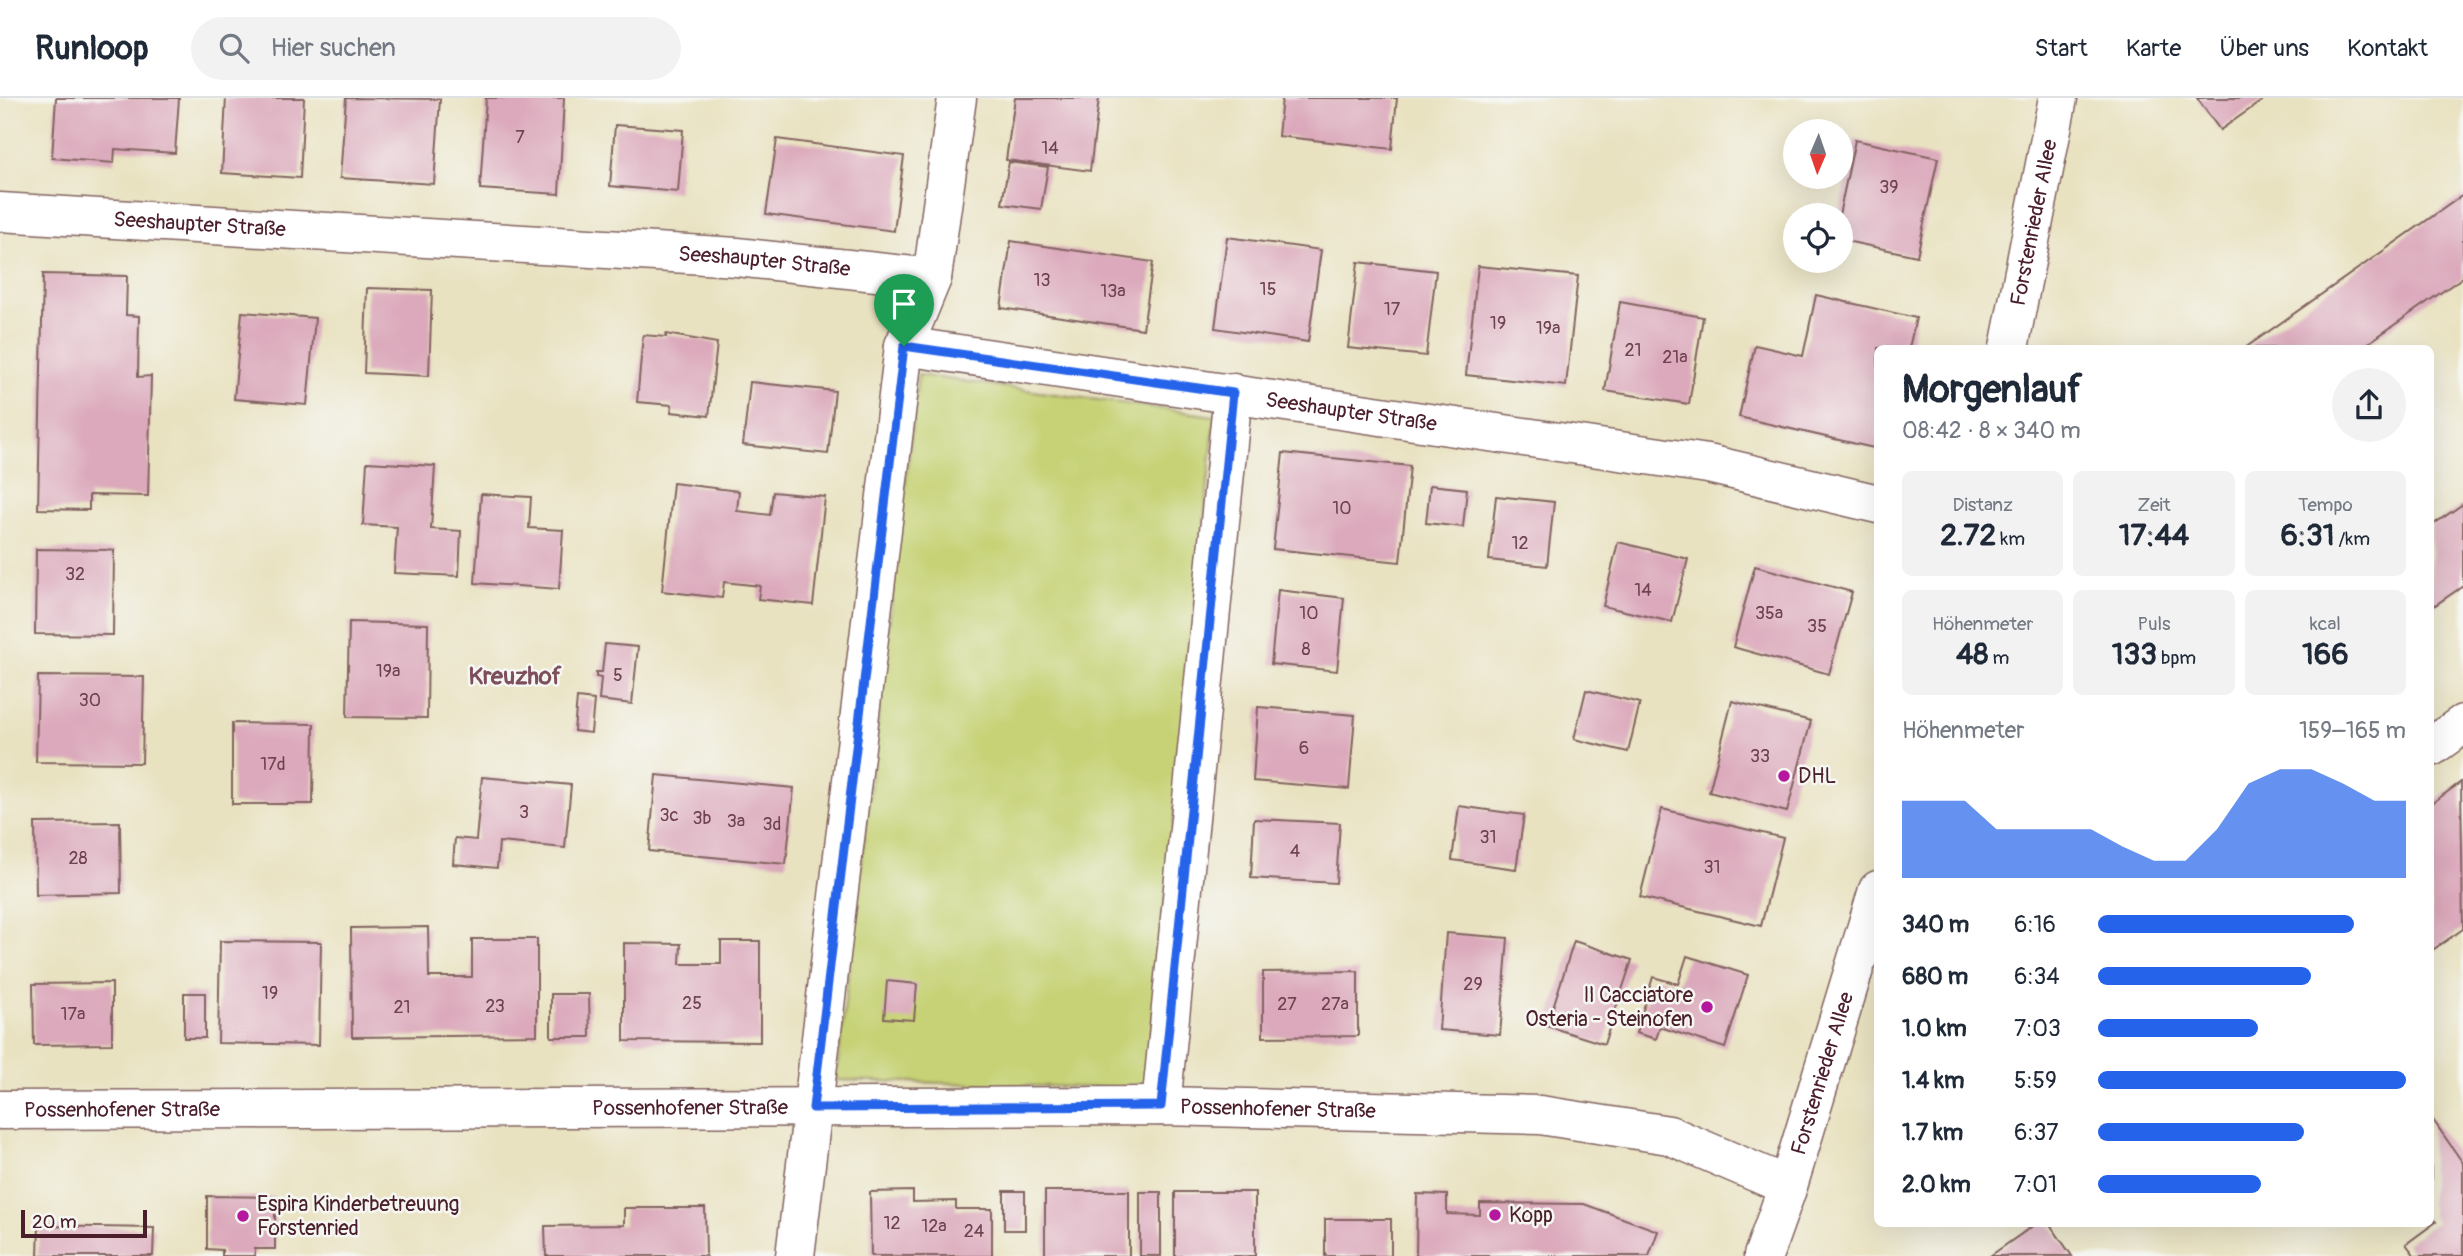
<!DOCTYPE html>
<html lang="de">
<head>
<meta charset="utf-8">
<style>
	body { margin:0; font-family:Pangolin,sans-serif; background:#f2f2f3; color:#1f2937; height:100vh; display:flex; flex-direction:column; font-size:26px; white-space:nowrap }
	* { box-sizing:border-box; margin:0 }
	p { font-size:23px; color:#747a83 }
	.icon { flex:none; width:38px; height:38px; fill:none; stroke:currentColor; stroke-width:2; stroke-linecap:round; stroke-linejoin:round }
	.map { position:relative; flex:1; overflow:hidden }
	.details { position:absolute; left:1874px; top:247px; width:560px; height:882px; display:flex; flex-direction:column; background:#fff; border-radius:10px; box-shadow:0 7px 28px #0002 }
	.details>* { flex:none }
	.needle { width:46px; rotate:182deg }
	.tools { position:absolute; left:1783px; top:21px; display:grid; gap:14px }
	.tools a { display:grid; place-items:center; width:70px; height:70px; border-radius:50%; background:#fff; box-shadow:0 7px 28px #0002; font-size:35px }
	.scale { position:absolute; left:21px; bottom:18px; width:126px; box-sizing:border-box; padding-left:7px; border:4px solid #4a1f2b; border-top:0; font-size:19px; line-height:24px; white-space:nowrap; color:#4a1f2b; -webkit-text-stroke:5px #f6f6f2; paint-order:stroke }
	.pin { position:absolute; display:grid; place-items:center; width:60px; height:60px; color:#fff; margin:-72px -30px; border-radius:50% 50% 50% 0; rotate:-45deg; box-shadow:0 0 7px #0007 }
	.pin .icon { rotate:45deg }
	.round { display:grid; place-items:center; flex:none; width:74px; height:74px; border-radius:37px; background:#f2f2f3 }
	.summary { display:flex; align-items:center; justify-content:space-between; height:119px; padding:0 28px }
	h1 { font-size:38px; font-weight:800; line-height:52px }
	.stats { display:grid; grid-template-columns:repeat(3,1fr); gap:10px; height:119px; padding:7px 28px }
	.stats div { display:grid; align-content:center; border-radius:10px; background:#f2f2f3; text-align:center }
	.stats b { font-size:30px; font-weight:800 }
	.stats small { font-size:19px; font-weight:400 }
	.stats p { font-size:19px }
	.chart { height:196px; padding:14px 28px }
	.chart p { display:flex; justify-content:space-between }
	.chart svg { width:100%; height:126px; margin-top:7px; fill:#2563eb; opacity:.7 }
	ul { padding:0 28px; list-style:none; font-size:23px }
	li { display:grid; grid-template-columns:112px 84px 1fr; align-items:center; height:52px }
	li i { height:18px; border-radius:9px; background:#2563eb }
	header { display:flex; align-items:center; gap:42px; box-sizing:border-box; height:98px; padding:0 35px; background:#fff; border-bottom:2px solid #e0e1e3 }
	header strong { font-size:33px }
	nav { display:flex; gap:38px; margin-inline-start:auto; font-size:24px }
	.search { width:490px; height:63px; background:#f2f2f3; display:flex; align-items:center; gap:18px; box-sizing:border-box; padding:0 24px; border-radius:38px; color:#747a83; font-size:26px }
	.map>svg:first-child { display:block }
	.green { fill:#c6d274; stroke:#887850; stroke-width:2 }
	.building { fill:#dba9bb }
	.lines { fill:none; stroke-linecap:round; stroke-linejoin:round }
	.street-casing { stroke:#826360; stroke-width:41 }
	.street { stroke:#fff; stroke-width:38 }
	.route-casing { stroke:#fff; stroke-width:14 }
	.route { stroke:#2563eb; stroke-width:9 }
	.poi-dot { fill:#b5179e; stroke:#f6f6f2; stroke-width:2.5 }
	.labels { text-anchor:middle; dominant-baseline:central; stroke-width:5; stroke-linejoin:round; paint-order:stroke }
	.number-label { font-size:18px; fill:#6e424f }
	.street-label { font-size:21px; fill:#4a1f2b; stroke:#f6f6f2 }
	.poi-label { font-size:21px; fill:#4a1f2b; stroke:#f6f6f2; text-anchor:start }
	.quarter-label { font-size:24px; font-weight:bold; fill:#7d4f5d; stroke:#f6f6f2 }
</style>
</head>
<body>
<header>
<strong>Runloop</strong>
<div class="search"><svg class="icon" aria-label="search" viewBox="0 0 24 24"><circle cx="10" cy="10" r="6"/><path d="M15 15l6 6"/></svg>Hier suchen</div>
<nav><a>Start</a><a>Karte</a><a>Über uns</a><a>Kontakt</a></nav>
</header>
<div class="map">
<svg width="2463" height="1158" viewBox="0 0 2463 1158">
	<rect width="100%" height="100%" fill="#f6f6f2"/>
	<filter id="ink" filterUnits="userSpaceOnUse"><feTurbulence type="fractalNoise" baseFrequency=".0143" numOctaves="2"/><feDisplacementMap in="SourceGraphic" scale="14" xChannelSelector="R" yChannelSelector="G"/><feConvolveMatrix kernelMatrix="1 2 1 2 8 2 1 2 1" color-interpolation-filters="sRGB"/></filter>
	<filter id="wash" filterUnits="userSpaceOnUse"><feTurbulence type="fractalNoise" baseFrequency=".00686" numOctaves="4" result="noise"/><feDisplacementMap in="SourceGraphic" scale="28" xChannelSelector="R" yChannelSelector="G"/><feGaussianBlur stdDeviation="1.57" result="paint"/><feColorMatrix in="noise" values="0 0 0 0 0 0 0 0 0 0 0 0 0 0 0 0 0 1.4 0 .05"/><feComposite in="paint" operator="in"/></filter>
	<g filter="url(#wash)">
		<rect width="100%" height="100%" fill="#e9e2c1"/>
		<path class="green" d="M918 277 1215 318 1146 991 836 982Z"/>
		<g id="blocks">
			<g class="building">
				<path d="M56 0H179L175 55 115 51 114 65 52 60Z"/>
				<path d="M226 0H304L300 80 222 75Z"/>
				<path d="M346 0 440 1 434 86 340 80Z"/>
				<path d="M486 0H564L559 96 480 91Z"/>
				<path d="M1015 0H1099L1090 73 1006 62Z"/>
				<path d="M1282 0H1397L1392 51 1278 38Z"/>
				<path d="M2197 0H2266L2220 32Z"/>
				<path d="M615 27 683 32 678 94 610 88Z"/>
				<path d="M777 41 904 58 894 133 766 116Z"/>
				<path d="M1855 42 1938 60 1917 158 1841 142 1839 117Z"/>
				<path d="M1009 64 1048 69 1041 111 1002 106Z"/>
				<path d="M2463 97V179L2456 184 2361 250H2245Z"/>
				<path d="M1227 139 1321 152 1308 244 1215 230Z"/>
				<path d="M1011 143 1153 164 1143 231 1001 210Z"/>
				<path d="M1358 164 1436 173 1426 258 1348 250Z"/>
				<path d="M1478 168 1578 178 1566 288 1466 277Z"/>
				<path d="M43 176 127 178 126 217 139 218 138 279 151 278 148 398 89 397V412L38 411Z"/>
				<path d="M367 190 432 192 429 278 364 275Z"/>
				<path d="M1816 197 1916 220 1909 250H1878V351L1739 319 1755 247 1803 258Z"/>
				<path d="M1620 204 1703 219 1689 306 1605 293Z"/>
				<path d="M242 214 315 220 307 307 234 301Z"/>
				<path d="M666 236 717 245 709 318 671 314 672 307 637 304 643 237 666 239Z"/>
				<path d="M750 284 835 293 828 356 743 347Z"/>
				<path d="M1283 355 1410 368 1400 464 1273 451Z"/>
				<path d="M367 364 435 368 431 431 461 433 459 478 394 475 397 429 363 427Z"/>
				<path d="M673 385 739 393 737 413 770 417 773 394 825 399 813 507 758 501 760 488 724 484 722 500 662 493Z"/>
				<path d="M1430 387 1467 391 1463 429 1426 425Z"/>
				<path d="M481 396 531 399 529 430 563 432 559 491 475 485Z"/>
				<path d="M1496 398 1554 404 1547 468 1489 462Z"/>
				<path d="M2463 406V488L2431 510V428Z"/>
				<path d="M1618 444 1688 461 1672 524 1603 508Z"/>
				<path d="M36 451 114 452 113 537 35 536Z"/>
				<path d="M1755 468 1852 494 1829 576 1733 549Z"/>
				<path d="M1278 492 1344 500 1337 573 1271 566Z"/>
				<path d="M349 524 428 526 427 620 347 619Z"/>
				<path d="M605 546 638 549 632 606 599 602 601 580 596 579V574H602Z"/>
				<path d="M38 578 144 579 142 665 36 664Z"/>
				<path d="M1586 592 1640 605 1628 654 1574 641Z"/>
				<path d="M577 600 594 602 591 635 574 633Z"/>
				<path d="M1732 603 1811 623 1787 714 1709 694Z"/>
				<path d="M1258 609 1355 617 1349 691 1253 683Z"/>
				<path d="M232 625 314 626 313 706H232Z"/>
				<path d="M656 677 794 690 786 766 649 753Z"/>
				<path d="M482 679 571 687 565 750 499 744 497 770 453 766 455 740 476 742Z"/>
				<path d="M2461 684 2463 831 2431 853V706Z"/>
				<path d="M1459 708 1524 717 1516 771 1452 762Z"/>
				<path d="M1662 711 1783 740 1761 828 1640 799Z"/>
				<path d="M1254 721 1340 725 1336 785 1251 780Z"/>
				<path d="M120 724 121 795 36 797 35 725Z"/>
				<path d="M428 829 429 879H472V841H537V937L352 939 351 830Z"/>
				<path d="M1446 835 1508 840 1500 937 1439 932Z"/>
				<path d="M220 843 321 844 319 947 218 945Z"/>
				<path d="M721 843H760V944L624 943V845L681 846 680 866H721Z"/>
				<path d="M1574 843 1632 862 1604 946 1547 928Z"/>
				<path d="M1687 858 1748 877 1725 950 1660 929 1656 941 1636 935 1653 879 1678 886Z"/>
				<path d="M1358 873V938L1263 939V874Z"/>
				<path d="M887 883 917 886 914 922 884 920Z"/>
				<path d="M112 885V946L34 947 33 886Z"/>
				<rect x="184" y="895" width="21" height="45"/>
				<path d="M551 896H589L590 939H551Z"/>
				<path d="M2431 1019 2463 1065V1158H2415L2406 1146 2436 1124 2431 1116Z"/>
				<path d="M913 1093V1104L956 1103V1111H992V1158H871L870 1094Z"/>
				<rect x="1004" y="1093" width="21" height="39"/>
				<rect x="1045" y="1093" width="84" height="65"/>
				<rect x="1140" y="1094" width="21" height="64"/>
				<rect x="1175" y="1094" width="80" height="64"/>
				<path d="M1417 1096 1447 1097V1116L1480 1117V1105L1584 1106 1658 1133 1649 1158H1416Z"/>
				<path d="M207 1098 275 1099V1151H255V1158H222V1152L207 1151Z"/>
				<path d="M624 1110H705L706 1158H546L545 1128 624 1127Z"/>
				<rect x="1325" y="1121" width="66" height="37"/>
				<path d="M2037 1125H2049L2072 1158H1990Z"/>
				<path d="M39 1128 154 1130 153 1158H38Z"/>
			</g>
		</g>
	</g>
	<g filter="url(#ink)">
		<use href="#blocks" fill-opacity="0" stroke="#826360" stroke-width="2"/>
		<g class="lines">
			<defs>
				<g id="street">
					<path id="s1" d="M0 114 737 159 932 180"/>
					<path id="s2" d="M904 248 1708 366 1878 406"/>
					<path id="s3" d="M2009 250 2058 0"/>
					<path d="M2431 649 2463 626"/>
					<path d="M1161 1008 1233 295"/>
					<path id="s4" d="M0 1012 1161 1008 1540 1017 1669 1037 1788 1088"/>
					<path d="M795 1158 904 248 932 180 957 0"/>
					<path id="s5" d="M1763 1158 1788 1088 1878 792"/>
				</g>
			</defs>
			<use href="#street" class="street-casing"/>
			<use href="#street" class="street"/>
		</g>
	</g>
	<g class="lines" filter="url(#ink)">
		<defs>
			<path id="route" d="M904 248 1233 295 1161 1008 813 1010Z"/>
		</defs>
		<use href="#route" class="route-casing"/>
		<use href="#route" class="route"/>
	</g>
	<g class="poi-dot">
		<circle cx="1784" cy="678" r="7"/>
		<circle cx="1707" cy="909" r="7"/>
		<circle cx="1495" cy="1117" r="7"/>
		<circle cx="243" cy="1118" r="7"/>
	</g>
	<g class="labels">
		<g class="number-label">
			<text x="520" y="39">7</text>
			<text x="1050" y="50">14</text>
			<text x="1889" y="89">39</text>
			<text x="1042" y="182">13</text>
			<text x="1268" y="191">15</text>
			<text x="1113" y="193">13a</text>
			<text x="1392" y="211">17</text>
			<text x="1498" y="225">19</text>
			<text x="1548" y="230">19a</text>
			<text x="1633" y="252">21</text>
			<text x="1675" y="259">21a</text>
			<text x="1342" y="410">10</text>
			<text x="1520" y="445">12</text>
			<text x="75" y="476">32</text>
			<text x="1643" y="492">14</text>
			<text x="1309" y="515">10</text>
			<text x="1769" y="515">35a</text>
			<text x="1817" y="528">35</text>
			<text x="1306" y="551">8</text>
			<text x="388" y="573">19a</text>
			<text x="618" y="577">5</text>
			<text x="90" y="602">30</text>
			<text x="1304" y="650">6</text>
			<text x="1760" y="658">33</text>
			<text x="273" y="666">17d</text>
			<text x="524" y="714">3</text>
			<text x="669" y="717">3c</text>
			<text x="702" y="720">3b</text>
			<text x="736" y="723">3a</text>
			<text x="772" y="726">3d</text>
			<text x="1488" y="739">31</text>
			<text x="1295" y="753">4</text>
			<text x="78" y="760">28</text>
			<text x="1712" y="769">31</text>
			<text x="1473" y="886">29</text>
			<text x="270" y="895">19</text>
			<text x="692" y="905">25</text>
			<text x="1287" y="906">27</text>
			<text x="1335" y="906">27a</text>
			<text x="495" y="908">23</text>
			<text x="402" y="909">21</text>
			<text x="73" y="916">17a</text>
			<text x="892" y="1125">12</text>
			<text x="934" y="1128">12a</text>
			<text x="974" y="1133">24</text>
		</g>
		<g class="street-label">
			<text stroke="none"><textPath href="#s1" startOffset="200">Seeshaupter Straße</textPath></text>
			<text stroke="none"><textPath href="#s3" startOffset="128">Forstenrieder Allee</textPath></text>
			<text stroke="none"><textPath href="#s1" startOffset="766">Seeshaupter Straße</textPath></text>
			<text stroke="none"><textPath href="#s2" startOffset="452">Seeshaupter Straße</textPath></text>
			<text stroke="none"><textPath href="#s5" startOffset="192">Forstenrieder Allee</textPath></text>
			<text stroke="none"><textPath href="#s4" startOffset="690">Possenhofener Straße</textPath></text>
			<text stroke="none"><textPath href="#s4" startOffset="122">Possenhofener Straße</textPath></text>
			<text stroke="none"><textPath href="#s4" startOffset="1278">Possenhofener Straße</textPath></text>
		</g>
		<g class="poi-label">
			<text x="1798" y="678">DHL</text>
			<text x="1693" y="897" text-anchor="end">Il Cacciatore<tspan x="1693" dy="24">Osteria - Steinofen</tspan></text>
			<text x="257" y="1106">Espira Kinderbetreuung<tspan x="257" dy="24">Forstenried</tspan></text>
			<text x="1509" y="1117">Kopp</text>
		</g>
		<g class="quarter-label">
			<text x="515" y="578">Kreuzhof</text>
		</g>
	</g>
</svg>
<div class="tools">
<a><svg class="needle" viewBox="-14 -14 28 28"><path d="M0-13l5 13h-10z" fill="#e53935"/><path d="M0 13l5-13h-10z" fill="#747a83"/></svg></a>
<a><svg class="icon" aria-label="locate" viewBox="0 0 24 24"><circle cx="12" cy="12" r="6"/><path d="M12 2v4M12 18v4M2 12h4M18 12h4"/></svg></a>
</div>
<div class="scale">20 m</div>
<div class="pin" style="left:904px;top:248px;background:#1e9e55"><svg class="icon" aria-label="arrive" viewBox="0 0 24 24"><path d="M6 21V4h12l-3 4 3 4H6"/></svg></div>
<section class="details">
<div class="summary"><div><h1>Morgenlauf</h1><p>08:42 · 8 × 340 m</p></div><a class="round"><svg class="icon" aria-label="share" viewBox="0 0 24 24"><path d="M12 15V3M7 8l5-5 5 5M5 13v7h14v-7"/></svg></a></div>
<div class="stats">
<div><p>Distanz</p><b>2.72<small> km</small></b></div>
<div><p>Zeit</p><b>17:44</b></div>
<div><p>Tempo</p><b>6:31<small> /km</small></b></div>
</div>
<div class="stats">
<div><p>Höhenmeter</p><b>48<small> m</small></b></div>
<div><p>Puls</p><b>133<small> bpm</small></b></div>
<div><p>kcal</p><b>166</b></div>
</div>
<div class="chart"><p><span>Höhenmeter</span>159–165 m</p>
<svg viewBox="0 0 160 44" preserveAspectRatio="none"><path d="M0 44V17L10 17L20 17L30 27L40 27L50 27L60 27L70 33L80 38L90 38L100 27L110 11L120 6L130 6L140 11L150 17L160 17V44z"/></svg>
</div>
<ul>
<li><b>340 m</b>6:16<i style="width:83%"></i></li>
<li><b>680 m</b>6:34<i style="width:69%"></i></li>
<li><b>1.0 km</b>7:03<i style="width:52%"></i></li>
<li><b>1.4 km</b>5:59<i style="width:100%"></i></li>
<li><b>1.7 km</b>6:37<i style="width:67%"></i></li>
<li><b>2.0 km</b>7:01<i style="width:53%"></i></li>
</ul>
</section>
</div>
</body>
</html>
